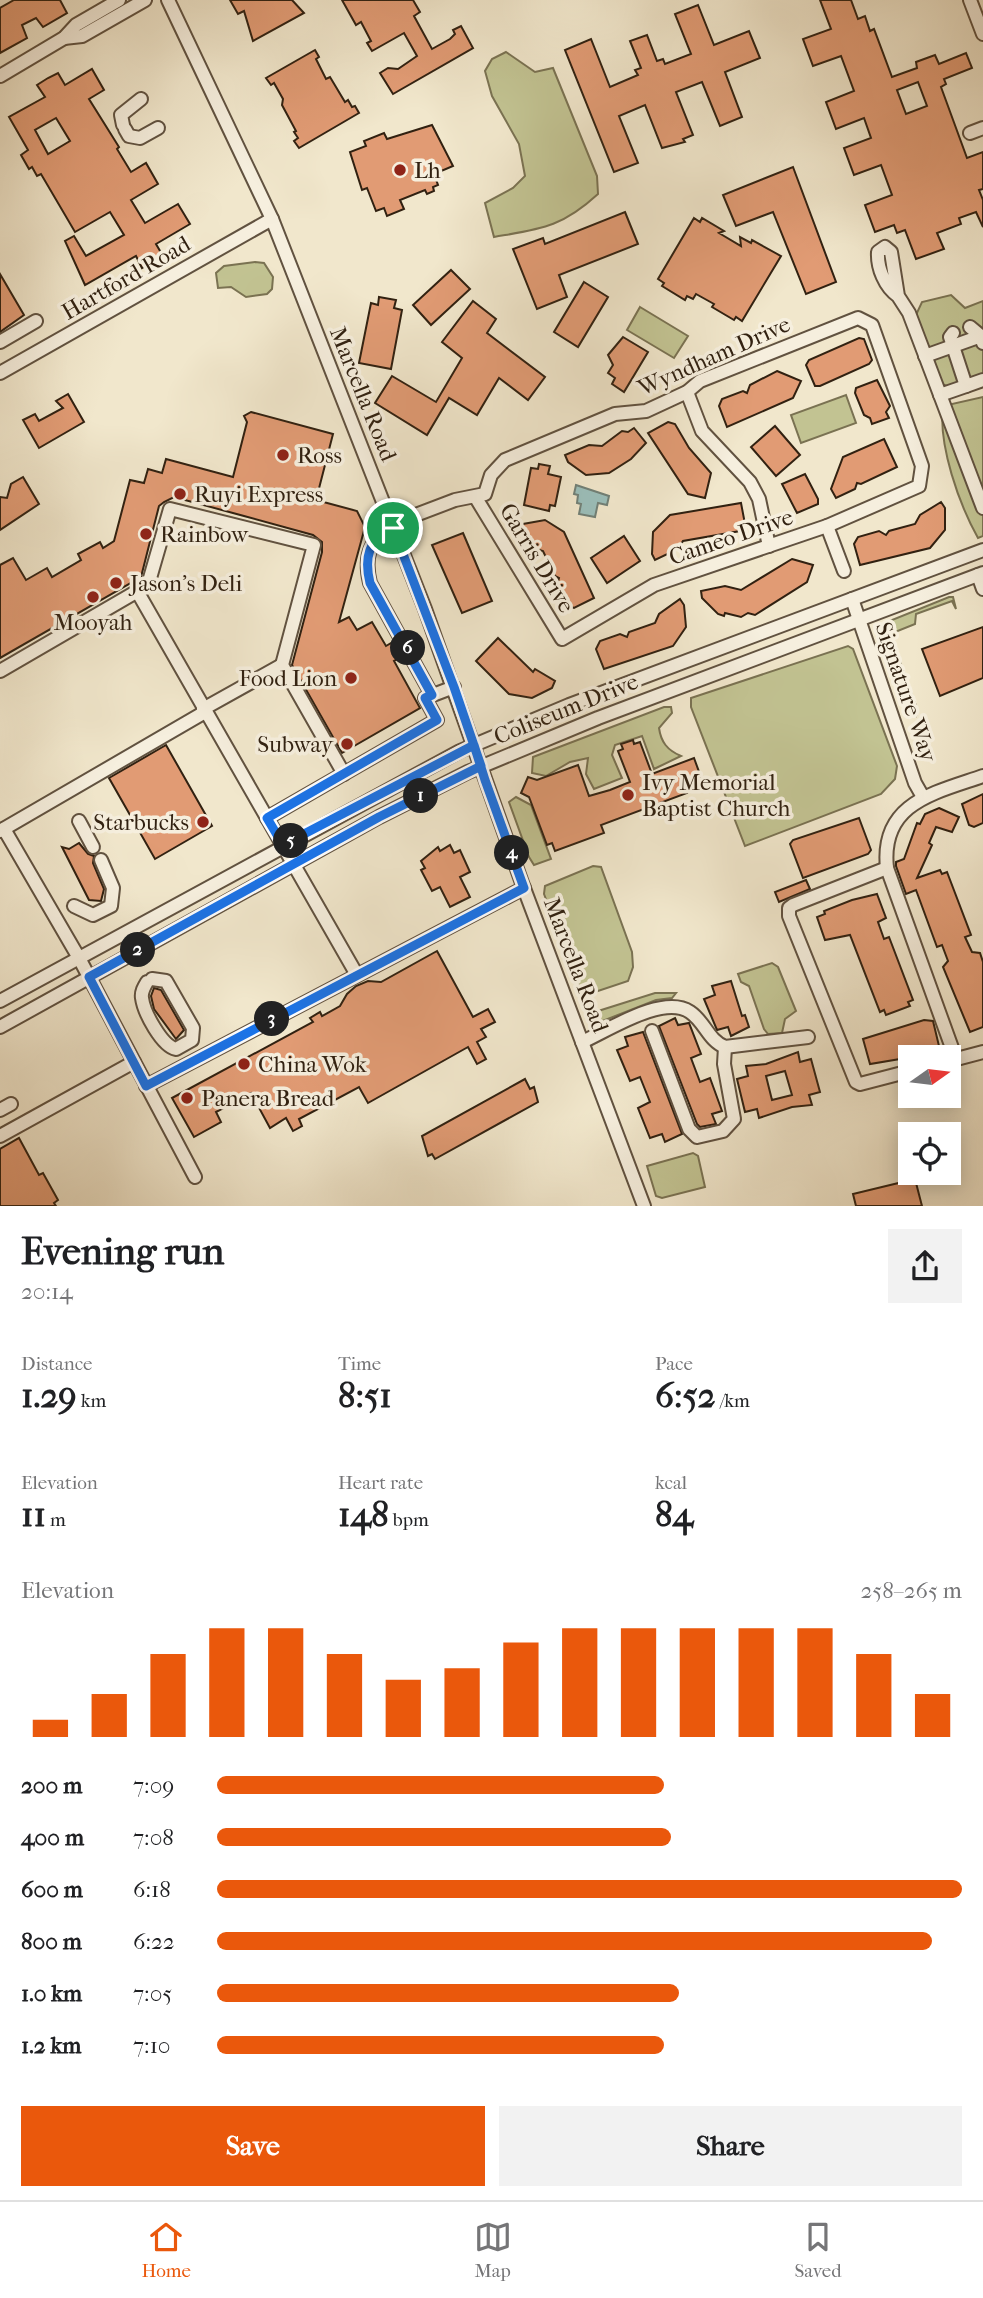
<!DOCTYPE html>
<html lang="en">
<head>
<meta charset="utf-8">
<style>
	body { margin:0; font-family:"IM FELL French Canon",serif; background:#f2f2f2; color:#202124; height:100vh; display:flex; flex-direction:column; font-size:26px; white-space:nowrap }
	* { box-sizing:border-box; margin:0 }
	p { font-size:23px; color:#757577 }
	.icon { flex:none; width:38px; height:38px; fill:none; stroke:currentColor; stroke-width:2; stroke-linecap:round; stroke-linejoin:round }
	.map { position:relative; height:1206px; overflow:hidden }
	.drawer { display:flex; flex-direction:column; background:#fff; flex:1 }
	.drawer>* { flex:none }
	.needle { width:46px; rotate:76deg }
	.tools { position:absolute; left:898px; top:1045px; display:grid; gap:14px }
	.tools a { display:grid; place-items:center; width:63px; height:63px; border-radius:0px; background:#fff; box-shadow:0 4px 18px #0003; font-size:35px }
	.pin { position:absolute; display:grid; place-items:center; width:60px; height:60px; color:#fff; margin:-30px; border:4px solid #fff; border-radius:50%; box-shadow:0 2px 7px #0007 }
	.km { position:absolute; width:35px; height:35px; margin:-18px; border-radius:50%; background:#222; color:#fff; font-size:19px; line-height:35px; text-align:center }
	.round { display:grid; place-items:center; flex:none; width:74px; height:74px; border-radius:0px; background:#f2f2f2 }
	.head { display:flex; align-items:center; justify-content:space-between; height:119px; padding:0 21px }
	h1 { font-size:38px; font-weight:700; line-height:52px }
	.stats { display:grid; grid-template-columns:repeat(3,1fr); gap:10px; height:119px; padding:7px 21px }
	.stats div { display:grid; align-content:center }
	.stats b { font-size:35px; font-weight:700 }
	.stats small { font-size:19px; font-weight:400 }
	.stats p { font-size:19px }
	.chart { height:196px; padding:14px 21px }
	.chart p { display:flex; justify-content:space-between }
	.chart svg { width:100%; height:126px; margin-top:7px; stroke:#ea580c; stroke-width:6 }
	.cta { display:flex; gap:14px; margin-top:auto; padding:14px 21px }
	.cta a { flex:1; height:80px; border-radius:0px; background:#ea580c; color:#fff; font-size:28px; font-weight:700; line-height:80px; text-align:center }
	.cta a+a { background:#f2f2f2; color:#202124 }
	ul { padding:0 21px; list-style:none; font-size:23px }
	li { display:grid; grid-template-columns:112px 84px 1fr; align-items:center; height:52px }
	li i { height:18px; border-radius:9px; background:#ea580c }
	.menu { display:flex; justify-content:space-around; align-items:center; height:98px; border-top:2px solid #e0e0e0; background:#fff; font-size:19px; color:#757577 }
	.menu a { display:grid; justify-items:center; gap:4px }
	.menu .on { color:#ea580c }
	.map>svg:first-child { display:block }
	.green { fill:#c2c392; stroke:#7a7252; stroke-width:2 }
	.water { fill:#9bbfbb; stroke:#718077; stroke-width:2 }
	.building { fill:#e19b74; stroke:#312111; stroke-width:2; fill-rule:evenodd }
	.lines { fill:none; stroke-linecap:round; stroke-linejoin:round }
	.minor-casing { stroke:#615240; stroke-width:16 }
	.minor { stroke:#f6efde; stroke-width:12 }
	.route-casing { stroke:#fff; stroke-width:14 }
	.route { stroke:#1a73e8; stroke-width:9 }
	.poi-dot { fill:#8f2418; stroke:#f6efde; stroke-width:2.5 }
	.labels { text-anchor:middle; dominant-baseline:central; stroke-width:7; stroke-linejoin:round; paint-order:stroke }
	.poi-label { font-size:23px; fill:#312111; stroke:#f6efde; text-anchor:start }
	.street-label { font-size:23px; fill:#312111; stroke:#f6efde }
</style>
</head>
<body>
<div class="map">
<svg width="983" height="1206" viewBox="0 0 983 1206">
	<rect width="100%" height="100%" fill="#f1e7cc"/>
	<filter id="stains"><feTurbulence type="fractalNoise" baseFrequency=".00286" numOctaves="4"/><feColorMatrix values="0 0 0 0 .2 0 0 0 0 .09 0 0 0 0 .02 0 0 0 .5 -.17"/></filter>
	<radialGradient id="worn" r=".72"><stop offset=".6" stop-color="#630" stop-opacity="0"/><stop offset="1" stop-color="#630" stop-opacity=".3"/></radialGradient>
	<g class="green">
		<path d="M506 52 535 72 553 68 597 176 598 194C561 228 540 229 494 237L485 203 513 188 525 176 519 144 492 96 485 71 492 59Z"/>
		<path d="M255 262 264 263 273 277 272 289 267 294 246 297 231 287 218 288 216 273 224 266Z"/>
		<path d="M951 295 965 308 983 301V384L956 390 942 384 915 317 922 302Z"/>
		<path d="M640 307 688 336 674 358 627 330Z"/>
		<path d="M846 395 856 423 801 443 791 415Z"/>
		<path d="M983 397V536L978 538C959 504 938 445 943 406Z"/>
		<path d="M949 597H953L956 609 952 601 916 614 915 624 890 634 918 711 916 716 909 712 902 700 884 627 887 622Z"/>
		<path d="M848 646 853 649 897 766 895 779 881 794 745 846 691 707V698Z"/>
		<path d="M664 707H671L672 713 659 728C661 742 667 750 681 756L654 769 642 736 615 745 612 755 622 778 594 789 586 774 588 758 570 762 546 776 532 773 533 757Z"/>
		<path d="M516 797 531 805 551 859 534 865 529 857 509 802Z"/>
		<path d="M593 866 601 867 632 952 633 967 628 981 583 996 544 894 545 886Z"/>
		<path d="M772 963 778 967 796 1011 785 1019 782 1033 768 1034 764 1029 749 986 741 982 738 974Z"/>
		<path d="M655 993H676L672 998 656 1000 600 1022 594 1023 589 1015 595 1012Z"/>
		<path d="M693 1153 698 1156 705 1187 662 1198 656 1196 647 1166Z"/>
	</g>
	<path class="water" d="M576 485 609 496 607 505 598 503 595 517 579 514 581 504 577 503 578 495 574 494Z"/>
	<g class="building">
		<path d="M14 0H60L67 13 43 27 36 18 22 25 27 38 0 53V8Z"/>
		<path d="M230 0H292L304 13 253 41 244 11 238 14Z"/>
		<path d="M342 0H413L420 12 414 16 432 49 450 39 455 34 453 30 461 26 473 48 393 94 380 73 388 68 398 69 417 56 404 33 372 51 367 43 371 41 361 22 356 25Z"/>
		<path d="M820 0H851L858 19 865 16 870 31 874 29 892 77 917 68 916 62 935 55 939 64 966 53 972 68 944 79 946 84 941 87 967 158 983 152V189L979 190 983 200V227L976 212 959 218 961 224 937 233 944 249 916 259 905 230 897 233 894 225 875 232 865 205 892 195 881 165 854 175 844 148 871 138 864 118 836 129 826 102 854 91 841 56 813 66 803 39 831 29ZM918 82 927 106 906 114 897 90Z"/>
		<path d="M698 5 714 45 749 31 760 58 725 72 742 117 720 126 702 82 676 92 693 135 683 139 685 142 662 148 645 105 619 116 638 163 614 172 565 50 591 39 610 87 638 75 635 70 641 68 630 41 647 35 657 61 663 59 665 64 691 54 675 14Z"/>
		<path d="M315 50 319 57 316 59 326 79 330 77 345 102 348 100 352 107 355 106 359 113 299 148 294 141 298 138 294 132 296 131 282 105 283 99 274 83 271 85 266 78Z"/>
		<path d="M92 69 104 90 89 99 119 147 117 149 131 172 146 163 158 184 131 200 145 223 178 204 190 224 156 244 163 256 154 261 142 268 136 256 85 285 65 241 74 236 86 256 124 235 110 212 75 232 41 174 37 176 32 167 29 169 21 155 28 150 9 117 45 97 37 85 48 78 58 73 65 85ZM56 118 70 141 48 154 35 130Z"/>
		<path d="M432 125 453 166 434 174 438 185 433 187 434 191 427 194 425 190 400 200 404 209 387 216 384 208 376 211 367 188 362 190 350 152 366 146 364 141 384 133 387 139Z"/>
		<path d="M793 167 836 282 806 294 773 212 736 226 723 195Z"/>
		<path d="M625 212 638 244 559 275 567 297 537 309 513 249 543 238 545 244Z"/>
		<path d="M694 218 700 222 702 218 724 231 719 233 741 246 740 237 751 243 752 240 781 256 742 321 736 317 734 320 712 307 714 304 696 294 693 299 687 296 685 300 662 286 664 283 658 279Z"/>
		<path d="M451 270 470 289 431 325 413 305Z"/>
		<path d="M0 274 24 315 0 332Z"/>
		<path d="M584 282 608 297 578 347 554 332Z"/>
		<path d="M379 297 396 300 394 308 402 310 391 369 359 363 371 303 378 305Z"/>
		<path d="M473 301 496 319 487 333 545 377 528 400 499 378 477 415 449 398 427 435 375 403 392 376 436 402 462 358 442 342Z"/>
		<path d="M623 337 648 352 624 392 612 384 615 378 608 373 613 365 608 355Z"/>
		<path d="M859 338 864 339 872 360 869 364 820 386H815L806 365 809 360Z"/>
		<path d="M777 371 801 381 793 398 727 427 719 406 722 399 743 391 747 393 750 385Z"/>
		<path d="M877 380 890 406 886 412 889 418 872 424 870 418 864 415 855 393 856 388Z"/>
		<path d="M68 394 84 422 39 448 23 420 35 414 39 421 63 408 56 401Z"/>
		<path d="M251 412 333 434 316 500 357 511 365 527 339 622 349 617 357 630 372 622 386 646 393 642 401 657 394 661 420 708 342 753 292 665 322 552V542L313 535 244 516 174 497 164 502 159 506 141 577 0 658V565L13 558 26 580 47 568 52 577 81 560 78 554 100 542 103 548 114 541 130 480 144 483 148 469 162 473 166 459 233 477 247 422 244 416Z"/>
		<path d="M668 422 675 424 689 448 711 473 705 498 688 494 648 433Z"/>
		<path d="M775 426 800 455 776 476 751 447Z"/>
		<path d="M634 428 646 443 631 459 609 473 586 475 568 462 565 455 589 445 602 446 622 431 628 432Z"/>
		<path d="M884 439 897 467 861 484 857 483 855 489 836 498 831 489 843 457Z"/>
		<path d="M539 464 550 466 548 474 561 477 555 506 550 505 549 511 524 505 531 468 538 469Z"/>
		<path d="M805 474 818 499V504L797 513 782 484Z"/>
		<path d="M23 477 39 504 0 530V497L7 498 11 484Z"/>
		<path d="M941 502 945 508V530L930 548 860 565 854 544 858 537 879 531 886 535 889 531 915 524 920 515Z"/>
		<path d="M741 503 745 524 740 531 683 541 678 549 655 560 652 554 653 532 670 515Z"/>
		<path d="M545 520 564 532 594 598 574 608 566 605 557 585 559 578 555 576 543 551 533 548 517 529 523 524Z"/>
		<path d="M463 533 492 601 462 613 432 545Z"/>
		<path d="M624 536 640 561 607 583 591 558Z"/>
		<path d="M792 559 813 565 807 582 755 615 748 613 741 617 725 613 724 616 718 614 702 598 701 591 725 586 741 590Z"/>
		<path d="M680 599 684 605 686 627 673 646 604 669 596 649 600 641 620 634 627 637 629 632 655 623 659 614Z"/>
		<path d="M983 627V678L940 696 922 649Z"/>
		<path d="M498 638 533 672 535 669 555 681 552 688 532 698 509 694 476 661Z"/>
		<path d="M633 740 634 744 640 742 652 774 694 758 702 780 685 787 687 793 601 825 604 833 555 851 552 843 547 845 529 797 521 793 528 777 537 780 578 765 589 796 610 790 630 782 618 751 623 749 621 744Z"/>
		<path d="M166 745 212 826 155 859 109 778Z"/>
		<path d="M983 794V823L974 827 969 825 962 804Z"/>
		<path d="M939 808 959 817 952 832 936 827 929 843 932 845 917 878 940 870 942 874 947 872 971 935 965 937 972 952 980 953 983 962V1027L970 1032 943 967 948 961 942 945 937 947 916 890 906 894 896 866V862L904 859 917 823 920 824 925 814Z"/>
		<path d="M859 818 871 850 868 854 803 878 790 844 793 840Z"/>
		<path d="M79 843 88 854 94 856 93 863 104 889 101 901 89 900 62 847 69 849Z"/>
		<path d="M450 845 454 853 460 850 470 872 460 877 470 897 450 907 440 887 432 891 421 870 425 868 421 861 438 847 440 851Z"/>
		<path d="M806 880 810 889 779 902 775 892Z"/>
		<path d="M877 894 886 918 878 922 884 939 889 937 913 1000 908 1002 910 1006 886 1015 884 1010 880 1012 850 935 825 940 817 917 825 914 824 911 852 900Z"/>
		<path d="M437 951 473 1017 488 1009 495 1022 481 1029 486 1037 477 1042 486 1059 477 1064 468 1047 368 1103 359 1087 299 1119 302 1126 293 1131 286 1118 270 1128 251 1093 216 1112 221 1122 194 1137 172 1098 313 1022 310 1018 320 1012 322 1016 340 1006 347 994 356 986 368 981 381 982Z"/>
		<path d="M731 981 742 1016 745 1015 749 1027 731 1036 728 1027 717 1030 704 999 715 995 712 986Z"/>
		<path d="M154 988 161 990 184 1030 176 1039 154 1009 151 996Z"/>
		<path d="M675 1018 678 1025 689 1023 701 1054 691 1058 700 1082 710 1078 722 1111 712 1114 716 1124 700 1127 697 1124 659 1026Z"/>
		<path d="M924 1020 933 1021 939 1046 900 1059 870 1064 863 1039Z"/>
		<path d="M643 1032 682 1134 665 1142 662 1134 650 1138 638 1108 650 1102 640 1077 630 1081 617 1050 628 1046 625 1037Z"/>
		<path d="M798 1052 800 1062 811 1059 820 1092 809 1095 812 1105 792 1107 759 1118 757 1109 745 1112 737 1079 748 1076 746 1066 766 1064ZM785 1071 792 1095 772 1100 766 1076Z"/>
		<path d="M525 1079 530 1089 534 1087 538 1102 435 1159 432 1154 428 1156 422 1136Z"/>
		<path d="M19 1138 39 1175 43 1173 58 1200 54 1203 56 1206H0V1149Z"/>
		<path d="M915 1179 922 1206H856L853 1194Z"/>
	</g>
	<g class="lines">
		<defs>
			<g id="minor">
				<path d="M168 0 272 219 425 609 522 883 644 1206"/>
				<path d="M970 0 983 34"/>
				<path d="M64 38 82 36 145 0"/>
				<path d="M0 76 64 38 76 25 119 0"/>
				<path d="M123 125 121 115 141 99"/>
				<path d="M125 129 129 136 140 138 158 128"/>
				<path d="M970 133 983 128"/>
				<path d="M898 296C885 287 877 268 878 252L885 247 891 252 898 296 909 313 983 508"/>
				<path d="M970 327 981 336"/>
				<path d="M953 333 950 337 966 386 983 380"/>
				<path d="M0 342 36 321"/>
				<path d="M925 356 981 336 983 343"/>
				<path d="M0 373 272 219"/>
				<path d="M687 392 702 431 750 482 759 499 769 546"/>
				<path d="M940 395 966 386"/>
				<path d="M392 524 455 500 485 494 491 475 505 460 615 414 646 411 687 392 700 381 858 318 872 325 922 466 919 486 827 526 654 585 562 639 476 498"/>
				<path d="M827 526 844 571"/>
				<path d="M393 528C368 539 364 558 370 583L432 695"/>
				<path d="M978 575 983 589"/>
				<path d="M137 591 357 975"/>
				<path d="M852 599 915 783 923 797"/>
				<path d="M0 671 148 585 170 509 314 545 282 665 344 774"/>
				<path d="M203 709 282 665"/>
				<path d="M267 818 437 720 425 698 454 687"/>
				<path d="M79 821 93 847"/>
				<path d="M4 829 79 958 195 1177"/>
				<path d="M0 831 205 712"/>
				<path d="M887 868 793 905 789 908V916L856 1082 860 1084 910 1071"/>
				<path d="M74 906 93 915 111 906 113 888 101 860"/>
				<path d="M147 982C144 987 141 992 142 998 144 1013 162 1046 176 1049L192 1040 193 1028 166 981 152 979"/>
				<path d="M0 1001 460 751 569 705 983 550"/>
				<path d="M0 1027 379 817 468 772 598 718 983 573"/>
				<path d="M652 1031 689 1129 697 1137 723 1131 734 1119 724 1064 725 1047"/>
				<path d="M582 1042C609 1030 663 994 690 1012 705 1022 708 1040 725 1047L808 1037"/>
				<path d="M956 1059 887 868C880 803 934 793 983 776"/>
				<path d="M949 1061 983 1052"/>
				<path d="M146 1086 524 888"/>
				<path d="M0 1110 11 1104"/>
				<path d="M0 1136 134 1062"/>
			</g>
		</defs>
		<use href="#minor" class="minor-casing"/>
		<use href="#minor" class="minor"/>
	</g>
	<g class="lines">
		<defs>
			<path id="route" d="M393 528 454 687 481 766 379 817 89 977 146 1086 524 888 485 780 474 745 283 845 267 818 437 720 425 698 432 695 370 583C364 558 368 539 393 528"/>
		</defs>
		<use href="#route" class="route-casing"/>
		<use href="#route" class="route"/>
	</g>
	<g class="poi-dot">
		<circle cx="400" cy="170" r="7"/>
		<circle cx="283" cy="455" r="7"/>
		<circle cx="180" cy="494" r="7"/>
		<circle cx="146" cy="534" r="7"/>
		<circle cx="116" cy="583" r="7"/>
		<circle cx="93" cy="597" r="7"/>
		<circle cx="351" cy="678" r="7"/>
		<circle cx="347" cy="744" r="7"/>
		<circle cx="628" cy="795" r="7"/>
		<circle cx="203" cy="822" r="7"/>
		<circle cx="244" cy="1064" r="7"/>
		<circle cx="187" cy="1098" r="7"/>
	</g>
	<g class="labels">
		<g class="poi-label">
			<text x="414" y="170">Lh</text>
			<text x="297" y="455">Ross</text>
			<text x="194" y="494">Ruyi Express</text>
			<text x="160" y="534">Rainbow</text>
			<text x="130" y="583">Jason's Deli</text>
			<text x="93" y="622" text-anchor="middle">Mooyah</text>
			<text x="337" y="678" text-anchor="end">Food Lion</text>
			<text x="333" y="744" text-anchor="end">Subway</text>
			<text x="642" y="782">Ivy Memorial<tspan x="642" dy="26">Baptist Church</tspan></text>
			<text x="189" y="822" text-anchor="end">Starbucks</text>
			<text x="258" y="1064">China Wok</text>
			<text x="201" y="1098">Panera Bread</text>
		</g>
		<g class="street-label">
			<text transform="translate(126 278) rotate(-30)">Hartford Road</text>
			<text transform="translate(714 356) rotate(-24)">Wyndham Drive</text>
			<text transform="translate(363 394) rotate(68)">Marcella Road</text>
			<text transform="translate(731 537) rotate(-19)">Cameo Drive</text>
			<text transform="translate(537 558) rotate(59)">Garris Drive</text>
			<text transform="translate(906 692) rotate(71)">Signature Way</text>
			<text transform="translate(566 709) rotate(-22)">Coliseum Drive</text>
			<text transform="translate(576 965) rotate(69)">Marcella Road</text>
		</g>
	</g>
	<rect width="100%" height="100%" filter="url(#stains)"/>
	<rect width="100%" height="100%" fill="url(#worn)"/>
</svg>
<div class="tools">
<a><svg class="needle" viewBox="-14 -14 28 28"><path d="M0-13l5 13h-10z" fill="#e53935"/><path d="M0 13l5-13h-10z" fill="#757577"/></svg></a>
<a><svg class="icon" aria-label="locate" viewBox="0 0 24 24"><circle cx="12" cy="12" r="6"/><path d="M12 2v4M12 18v4M2 12h4M18 12h4"/></svg></a>
</div>
<div class="pin" style="left:393px;top:528px;background:#1e9e55"><svg class="icon" aria-label="arrive" viewBox="0 0 24 24"><path d="M6 21V4h12l-3 4 3 4H6"/></svg></div>
<b class="km" style="left:421px;top:796px">1</b>
<b class="km" style="left:138px;top:950px">2</b>
<b class="km" style="left:272px;top:1019px">3</b>
<b class="km" style="left:512px;top:853px">4</b>
<b class="km" style="left:291px;top:841px">5</b>
<b class="km" style="left:408px;top:648px">6</b>
</div>
<section class="drawer">
<div class="head"><div><h1>Evening run</h1><p>20:14</p></div><a class="round"><svg class="icon" aria-label="share" viewBox="0 0 24 24"><path d="M12 15V3M7 8l5-5 5 5M5 13v7h14v-7"/></svg></a></div>
<div class="stats">
<div><p>Distance</p><b>1.29<small> km</small></b></div>
<div><p>Time</p><b>8:51</b></div>
<div><p>Pace</p><b>6:52<small> /km</small></b></div>
</div>
<div class="stats">
<div><p>Elevation</p><b>11<small> m</small></b></div>
<div><p>Heart rate</p><b>148<small> bpm</small></b></div>
<div><p>kcal</p><b>84</b></div>
</div>
<div class="chart"><p><span>Elevation</span>258–265 m</p>
<svg viewBox="0 0 160 44" preserveAspectRatio="none"><path d="M5 44V38M15 44V29M25 44V15M35 44V6M45 44V6M55 44V15M65 44V24M75 44V20M85 44V11M95 44V6M105 44V6M115 44V6M125 44V6M135 44V6M145 44V15M155 44V29"/></svg>
</div>
<ul>
<li><b>200 m</b>7:09<i style="width:60%"></i></li>
<li><b>400 m</b>7:08<i style="width:61%"></i></li>
<li><b>600 m</b>6:18<i style="width:100%"></i></li>
<li><b>800 m</b>6:22<i style="width:96%"></i></li>
<li><b>1.0 km</b>7:05<i style="width:62%"></i></li>
<li><b>1.2 km</b>7:10<i style="width:60%"></i></li>
</ul>
<div class="cta"><a>Save</a><a>Share</a></div>
</section>
<nav class="menu">
<a class="on"><svg class="icon" aria-label="home" viewBox="0 0 24 24"><path d="M3 11l9-7 9 7M6 9v11h12V9"/></svg>Home</a>
<a><svg class="icon" aria-label="map" viewBox="0 0 24 24"><path d="M3 6l6-2 6 2 6-2v14l-6 2-6-2-6 2zM9 4v14M15 6v14"/></svg>Map</a>
<a><svg class="icon" aria-label="saved" viewBox="0 0 24 24"><path d="M7 4h10v16l-5-4-5 4z"/></svg>Saved</a>
</nav>
</body>
</html>
